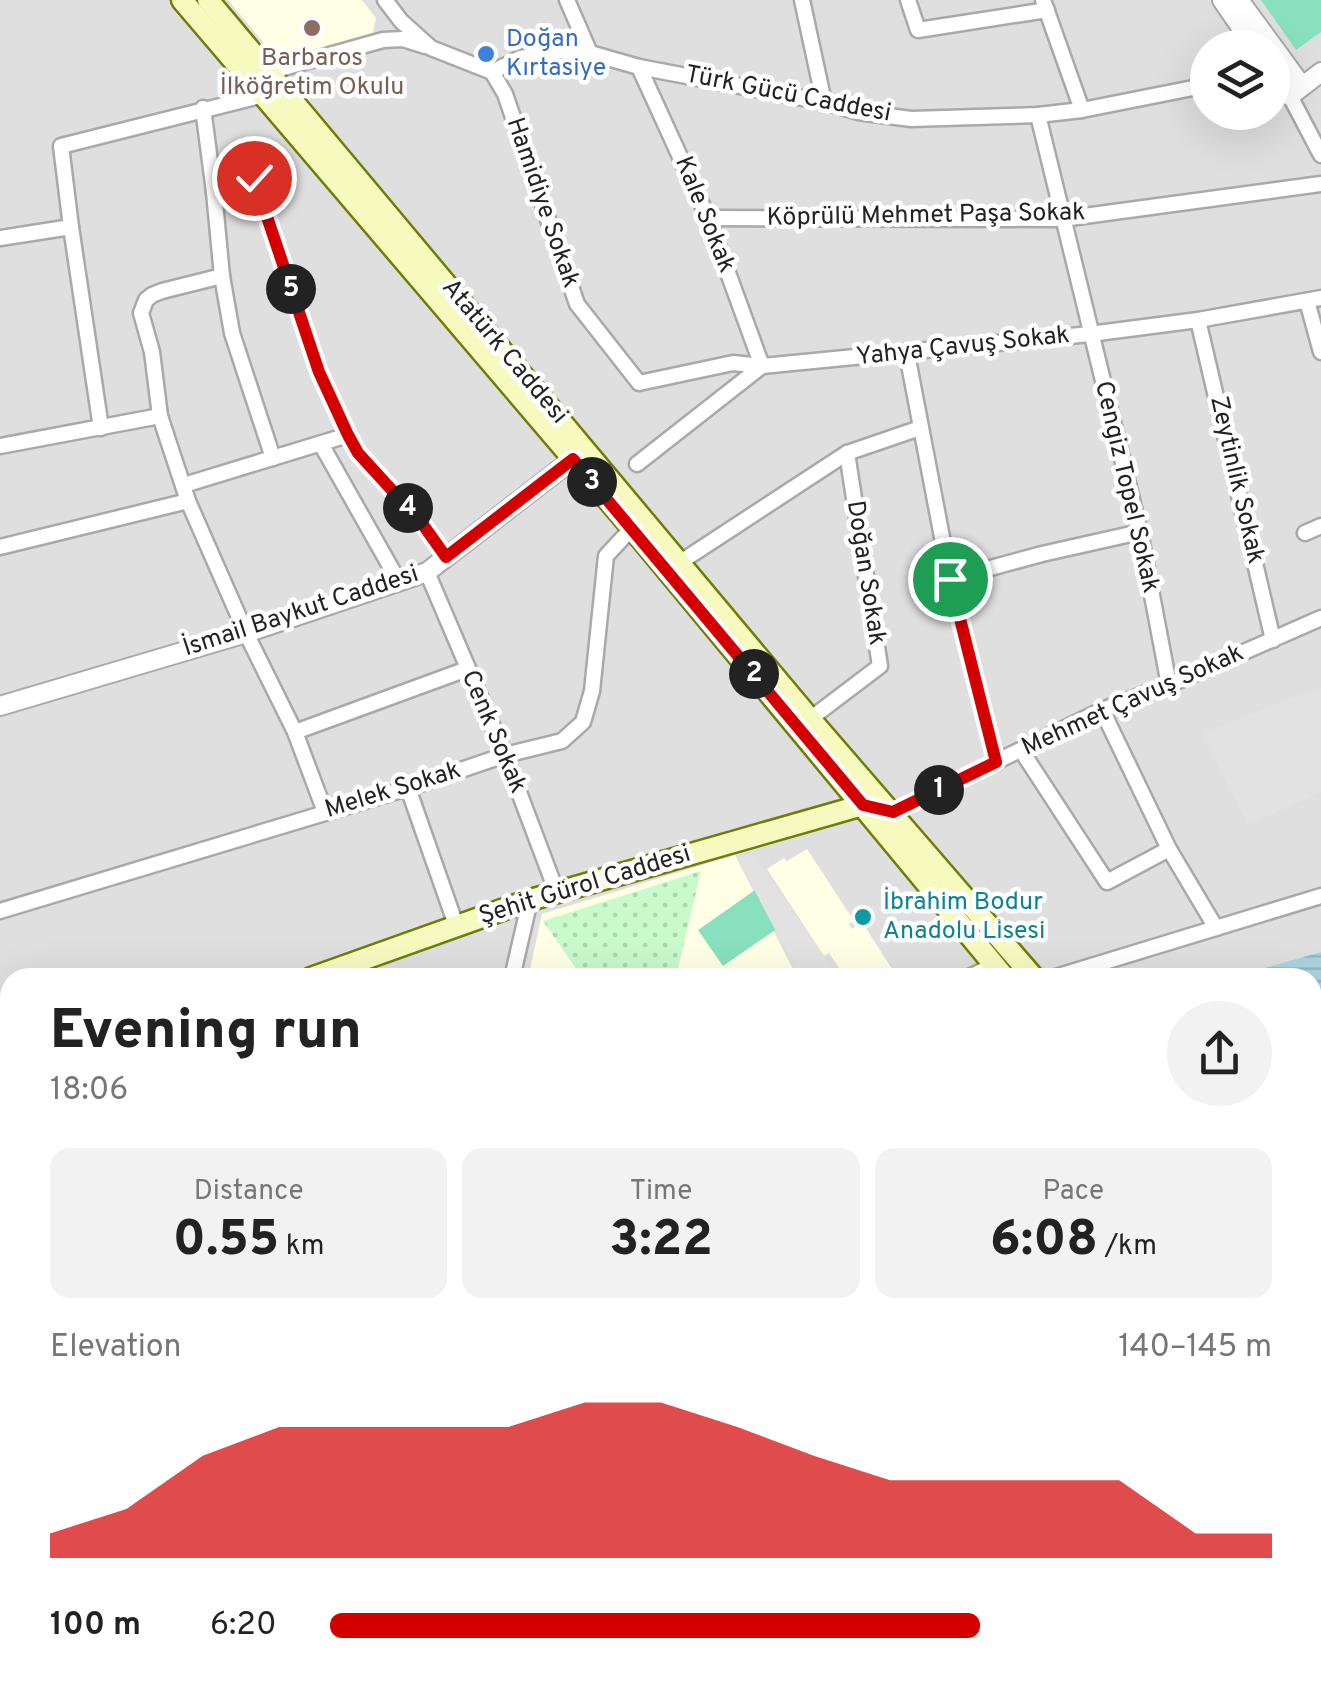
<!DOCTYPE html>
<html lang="en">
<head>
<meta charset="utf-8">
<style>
	body { margin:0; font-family:Overpass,sans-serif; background:#f2f2f2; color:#222; height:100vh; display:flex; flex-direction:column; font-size:38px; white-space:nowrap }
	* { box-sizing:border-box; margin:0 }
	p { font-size:32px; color:#767676 }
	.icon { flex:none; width:55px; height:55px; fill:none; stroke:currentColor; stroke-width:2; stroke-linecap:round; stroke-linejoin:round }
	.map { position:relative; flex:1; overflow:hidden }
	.panel { position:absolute; left:0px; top:968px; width:1322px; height:718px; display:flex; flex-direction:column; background:#fff; border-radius:30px 30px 0 0; box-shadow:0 10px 40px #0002 }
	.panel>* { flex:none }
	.controls { position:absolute; left:1190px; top:30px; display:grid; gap:20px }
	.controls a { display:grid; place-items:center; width:100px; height:100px; border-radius:50%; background:#fff; box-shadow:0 10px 40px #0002; font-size:50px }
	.pin { position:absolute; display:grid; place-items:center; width:85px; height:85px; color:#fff; margin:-42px; border:5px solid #fff; border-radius:50%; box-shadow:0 2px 10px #0007 }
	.km { position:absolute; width:50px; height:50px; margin:-25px; border-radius:50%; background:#222; color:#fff; font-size:28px; line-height:50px; text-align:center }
	.round { display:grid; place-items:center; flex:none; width:105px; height:105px; border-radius:52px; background:#f2f2f2 }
	.head { display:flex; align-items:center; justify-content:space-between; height:170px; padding:0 50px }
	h1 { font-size:55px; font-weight:800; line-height:75px }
	.stats { display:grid; grid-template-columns:repeat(3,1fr); gap:15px; height:170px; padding:10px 50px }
	.stats div { display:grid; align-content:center; border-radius:20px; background:#f2f2f2; text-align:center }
	.stats b { font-size:50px; font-weight:800 }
	.stats small { font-size:28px; font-weight:400 }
	.stats p { font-size:28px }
	.chart { height:280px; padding:20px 50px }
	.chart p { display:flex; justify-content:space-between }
	.chart svg { width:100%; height:180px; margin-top:10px; fill:#d40000; opacity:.7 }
	ul { padding:0 50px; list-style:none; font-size:32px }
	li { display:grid; grid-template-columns:160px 120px 1fr; align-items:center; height:75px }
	li i { height:25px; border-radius:12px; background:#d40000 }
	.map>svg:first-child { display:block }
	.residential { fill:#e0dfdf; fill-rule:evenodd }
	.education { fill:#ffffe5 }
	.park { fill:url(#park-dots) }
	.pitch { fill:#88e0be }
	.parking { fill:#e2e2e2 }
	.water { fill:url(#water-rules) }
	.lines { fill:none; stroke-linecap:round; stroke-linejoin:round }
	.minor-casing { stroke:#a9a9a9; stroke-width:19 }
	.tertiary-casing { stroke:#a9a9a9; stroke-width:22 }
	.secondary-casing { stroke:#707d05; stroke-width:25 }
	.minor { stroke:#fff; stroke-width:14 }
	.tertiary { stroke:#fff; stroke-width:18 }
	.secondary { stroke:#f7fabf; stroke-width:20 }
	.route-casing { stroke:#fff; stroke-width:20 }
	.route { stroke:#d40000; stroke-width:12 }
	.education-dot { fill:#8d6e63; stroke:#fff; stroke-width:4 }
	.shop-dot { fill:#3f7fe0; stroke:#fff; stroke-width:4 }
	.culture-dot { fill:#0f9aa8; stroke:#fff; stroke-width:4 }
	.labels { text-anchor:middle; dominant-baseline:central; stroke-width:9; stroke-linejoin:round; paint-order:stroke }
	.shop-label { font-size:25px; fill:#366cbe; stroke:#fff; text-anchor:start }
	.education-label { font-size:25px; fill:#785e54; stroke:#fff }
	.street-label { font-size:25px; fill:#222; stroke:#fff }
	.culture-label { font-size:25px; fill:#0d838f; stroke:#fff; text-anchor:start }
</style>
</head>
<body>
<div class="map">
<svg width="1321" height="1683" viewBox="0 0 1321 1683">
	<defs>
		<pattern id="park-dots" width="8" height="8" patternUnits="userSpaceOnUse" patternTransform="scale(2.5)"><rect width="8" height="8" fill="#c8facc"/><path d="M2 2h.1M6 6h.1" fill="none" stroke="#acd6af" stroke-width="1.8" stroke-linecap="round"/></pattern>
		<pattern id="water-rules" width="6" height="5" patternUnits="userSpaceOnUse" patternTransform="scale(2.5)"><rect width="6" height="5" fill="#aad3df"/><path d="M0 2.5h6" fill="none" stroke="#92b5bf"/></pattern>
	</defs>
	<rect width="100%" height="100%" fill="#f2efe9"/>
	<path class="residential" d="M0 0H1321V1683H0ZM1208 48H1272V112H1208ZM10 978H1312V1675H10Z"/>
	<g class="education">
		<path d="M228 0H362L376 18 372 37 278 60Z"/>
		<path d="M807 849 854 921 849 924 852 929 862 922 894 972 885 977H845L829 953 824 956 767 869 784 858 787 861Z"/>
		<path d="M735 855 797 977 528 978 542 914Z"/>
	</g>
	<path class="park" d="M701 871 676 977H582L543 921Z"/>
	<g class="pitch">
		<path d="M1261 0H1321V32L1296 50Z"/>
		<path d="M765 883 790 920 723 966 698 930Z"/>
	</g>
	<g class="parking">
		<path d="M1321 687V792L1248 825 1201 733Z"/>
		<path d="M752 853 824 956 838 977H800L738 859Z"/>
		<path d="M1321 1040V1198L1313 1188 1312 1042Z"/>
		<path d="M606 1675H782L774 1683H602Z"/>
	</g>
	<g class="water">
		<path d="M1321 952V1028L1313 1030 1312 978 1233 977Z"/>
		<path d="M515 1675H594L591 1683H511Z"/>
	</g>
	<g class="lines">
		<defs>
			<g id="minor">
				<path d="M385 0 401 21 431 48 492 72 505 94 577 304 639 383 733 363 762 366 1090 334 1198 320 1321 298"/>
				<path d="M567 0 590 53"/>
				<path d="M802 0 824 102"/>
				<path d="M908 0 918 30 1047 10"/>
				<path d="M1043 0 1082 110"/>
				<path d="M639 67 708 218 762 366"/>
				<path d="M269 72 383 40 403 39 425 46"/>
				<path d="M492 72 520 58 551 51 590 53 639 67 824 102 858 112 911 119 1038 115 1082 110 1208 85"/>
				<path d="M1290 96 1321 155"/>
				<path d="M203 108 214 192 222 276 232 333 273 458"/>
				<path d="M1038 115 1140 532 1169 685"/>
				<path d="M214 192 254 178 319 372 348 435 358 453 421 523 446 557"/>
				<path d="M708 218 1062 219 1321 184"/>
				<path d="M71 227 101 428"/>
				<path d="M0 238 71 227 61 146 264 95"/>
				<path d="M222 276 162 291 152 295 146 300 141 313 152 352 160 416 188 501 246 633 295 732 325 812"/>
				<path d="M1307 301 1321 352"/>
				<path d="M1198 320 1273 640"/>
				<path d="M907 354 950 579 996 763"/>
				<path d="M321 444 399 582"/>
				<path d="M0 446 160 416"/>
				<path d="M637 464 762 366"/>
				<path d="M184 485 348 435"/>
				<path d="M1305 533 1321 526"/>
				<path d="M0 547 188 501"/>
				<path d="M679 563 847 453 920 428"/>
				<path d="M427 572 505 755 557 893"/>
				<path d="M950 579 1042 554 1140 532"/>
				<path d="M1102 710 1169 849 1216 928"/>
				<path d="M810 719 880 666 847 453"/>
				<path d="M295 732 467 669"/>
				<path d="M1021 750 1107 882 1169 849"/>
				<path d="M408 788 456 925"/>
				<path d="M884 810 893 812 1102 710 1169 685 1321 618"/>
				<path d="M0 911 408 788 505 755 562 741 583 722 592 691 606 556 632 528"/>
				<path d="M512 978 530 900"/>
				<path d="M967 978 994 965"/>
				<path d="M1052 978 1321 896"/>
				<path d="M0 1021 10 1063"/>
				<path d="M0 1201 10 1198"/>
				<path d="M0 1326 10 1322"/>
				<path d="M0 1411 10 1445"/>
				<path d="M0 1536 10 1531"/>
				<path d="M1312 1536 1321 1528"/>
				<path d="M0 1563H10"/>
				<path d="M1312 1589 1321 1596"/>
				<path d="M98 1675 99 1683"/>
				<path d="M253 1675 255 1683"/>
				<path d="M405 1675 406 1683"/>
				<path d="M449 1683 453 1675"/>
				<path d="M1171 1683 1179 1675"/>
				<path d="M1267 1683 1270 1680 1273 1683"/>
				<path d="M1304 1683 1321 1671"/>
			</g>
			<g id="tertiary">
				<path d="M1222 0 1255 48"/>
				<path d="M1239 0 1302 86"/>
				<path d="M1272 72 1290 96 1321 72"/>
				<path d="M0 706 246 633 427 572 573 459"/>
			</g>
			<g id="secondary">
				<path d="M182 0 632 528 1005 978"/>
				<path d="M208 0 810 719 1034 978"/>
				<path d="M311 978 530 900 863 805"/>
				<path d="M0 1088 10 1085"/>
				<path d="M1312 1306 1321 1316"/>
				<path d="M1312 1340 1321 1350"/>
				<path d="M1312 1450 1321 1440"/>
				<path d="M1312 1477 1321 1468"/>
				<path d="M1100 1683 1107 1675"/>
				<path d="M1118 1683 1125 1675"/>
			</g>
		</defs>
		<use href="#minor" class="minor-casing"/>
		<use href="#tertiary" class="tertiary-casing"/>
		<use href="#secondary" class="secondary-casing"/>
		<use href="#minor" class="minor"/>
		<use href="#tertiary" class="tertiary"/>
		<use href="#secondary" class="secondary"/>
	</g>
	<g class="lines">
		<defs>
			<path id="route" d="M254 178 319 372 348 435 358 453 421 522 446 557 573 459 863 805 893 812 996 762 950 579"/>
		</defs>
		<use href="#route" class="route-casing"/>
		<use href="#route" class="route"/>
	</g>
	<circle class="education-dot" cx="312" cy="28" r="10"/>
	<circle class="shop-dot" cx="486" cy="54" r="10"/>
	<circle class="culture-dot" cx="863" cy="917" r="10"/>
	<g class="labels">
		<g class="shop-label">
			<text x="506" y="40">Doğan<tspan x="506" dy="29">Kırtasiye</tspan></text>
		</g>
		<g class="education-label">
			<text x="312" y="59">Barbaros<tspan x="312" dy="29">İlköğretim Okulu</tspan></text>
		</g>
		<g class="street-label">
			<text transform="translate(788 95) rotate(11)">Türk Gücü Caddesi</text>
			<text transform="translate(542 203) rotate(71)">Hamidiye Sokak</text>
			<text transform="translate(704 215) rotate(68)">Kale Sokak</text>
			<text transform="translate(926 216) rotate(-1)">Köprülü Mehmet Paşa Sokak</text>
			<text transform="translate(963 347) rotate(-6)">Yahya Çavuş Sokak</text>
			<text transform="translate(504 352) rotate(50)">Atatürk Caddesi</text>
			<text transform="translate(1236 480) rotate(77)">Zeytinlik Sokak</text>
			<text transform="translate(1126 487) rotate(77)">Cengiz Topel Sokak</text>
			<text transform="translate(865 573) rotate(81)">Doğan Sokak</text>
			<text transform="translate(301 612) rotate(-18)">İsmail Baykut Caddesi</text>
			<text transform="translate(1133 701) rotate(-24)">Mehmet Çavuş Sokak</text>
			<text transform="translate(493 732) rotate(67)">Cenk Sokak</text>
			<text transform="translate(393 791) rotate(-17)">Melek Sokak</text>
			<text transform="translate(585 886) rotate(-17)">Şehit Gürol Caddesi</text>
		</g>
		<g class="culture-label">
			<text x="883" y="903">İbrahim Bodur<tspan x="883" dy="29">Anadolu Lisesi</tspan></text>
		</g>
	</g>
</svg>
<div class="controls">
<a><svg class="icon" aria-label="layers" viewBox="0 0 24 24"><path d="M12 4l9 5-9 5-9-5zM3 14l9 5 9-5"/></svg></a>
</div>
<div class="pin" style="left:950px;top:579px;background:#1e9e55"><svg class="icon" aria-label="arrive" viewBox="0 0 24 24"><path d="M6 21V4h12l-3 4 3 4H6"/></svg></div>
<div class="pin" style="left:254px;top:178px;background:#d93025"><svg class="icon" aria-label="check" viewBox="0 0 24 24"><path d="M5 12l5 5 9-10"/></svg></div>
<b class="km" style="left:939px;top:790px">1</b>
<b class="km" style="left:754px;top:674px">2</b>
<b class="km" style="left:592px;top:482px">3</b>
<b class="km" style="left:408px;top:508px">4</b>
<b class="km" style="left:291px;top:289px">5</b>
<section class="panel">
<div class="head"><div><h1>Evening run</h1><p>18:06</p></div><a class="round"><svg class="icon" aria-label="share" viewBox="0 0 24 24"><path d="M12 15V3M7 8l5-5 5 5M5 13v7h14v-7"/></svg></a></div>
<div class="stats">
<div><p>Distance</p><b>0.55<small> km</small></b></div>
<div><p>Time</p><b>3:22</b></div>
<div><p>Pace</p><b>6:08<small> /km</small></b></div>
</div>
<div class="chart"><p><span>Elevation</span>140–145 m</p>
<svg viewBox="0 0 160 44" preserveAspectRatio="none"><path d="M0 44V38L10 32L20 19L30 12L40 12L50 12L60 12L70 6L80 6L90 12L100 19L110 25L120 25L130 25L140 25L150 38L160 38V44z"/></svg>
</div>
<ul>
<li><b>100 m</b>6:20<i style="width:69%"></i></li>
</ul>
</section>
</div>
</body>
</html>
